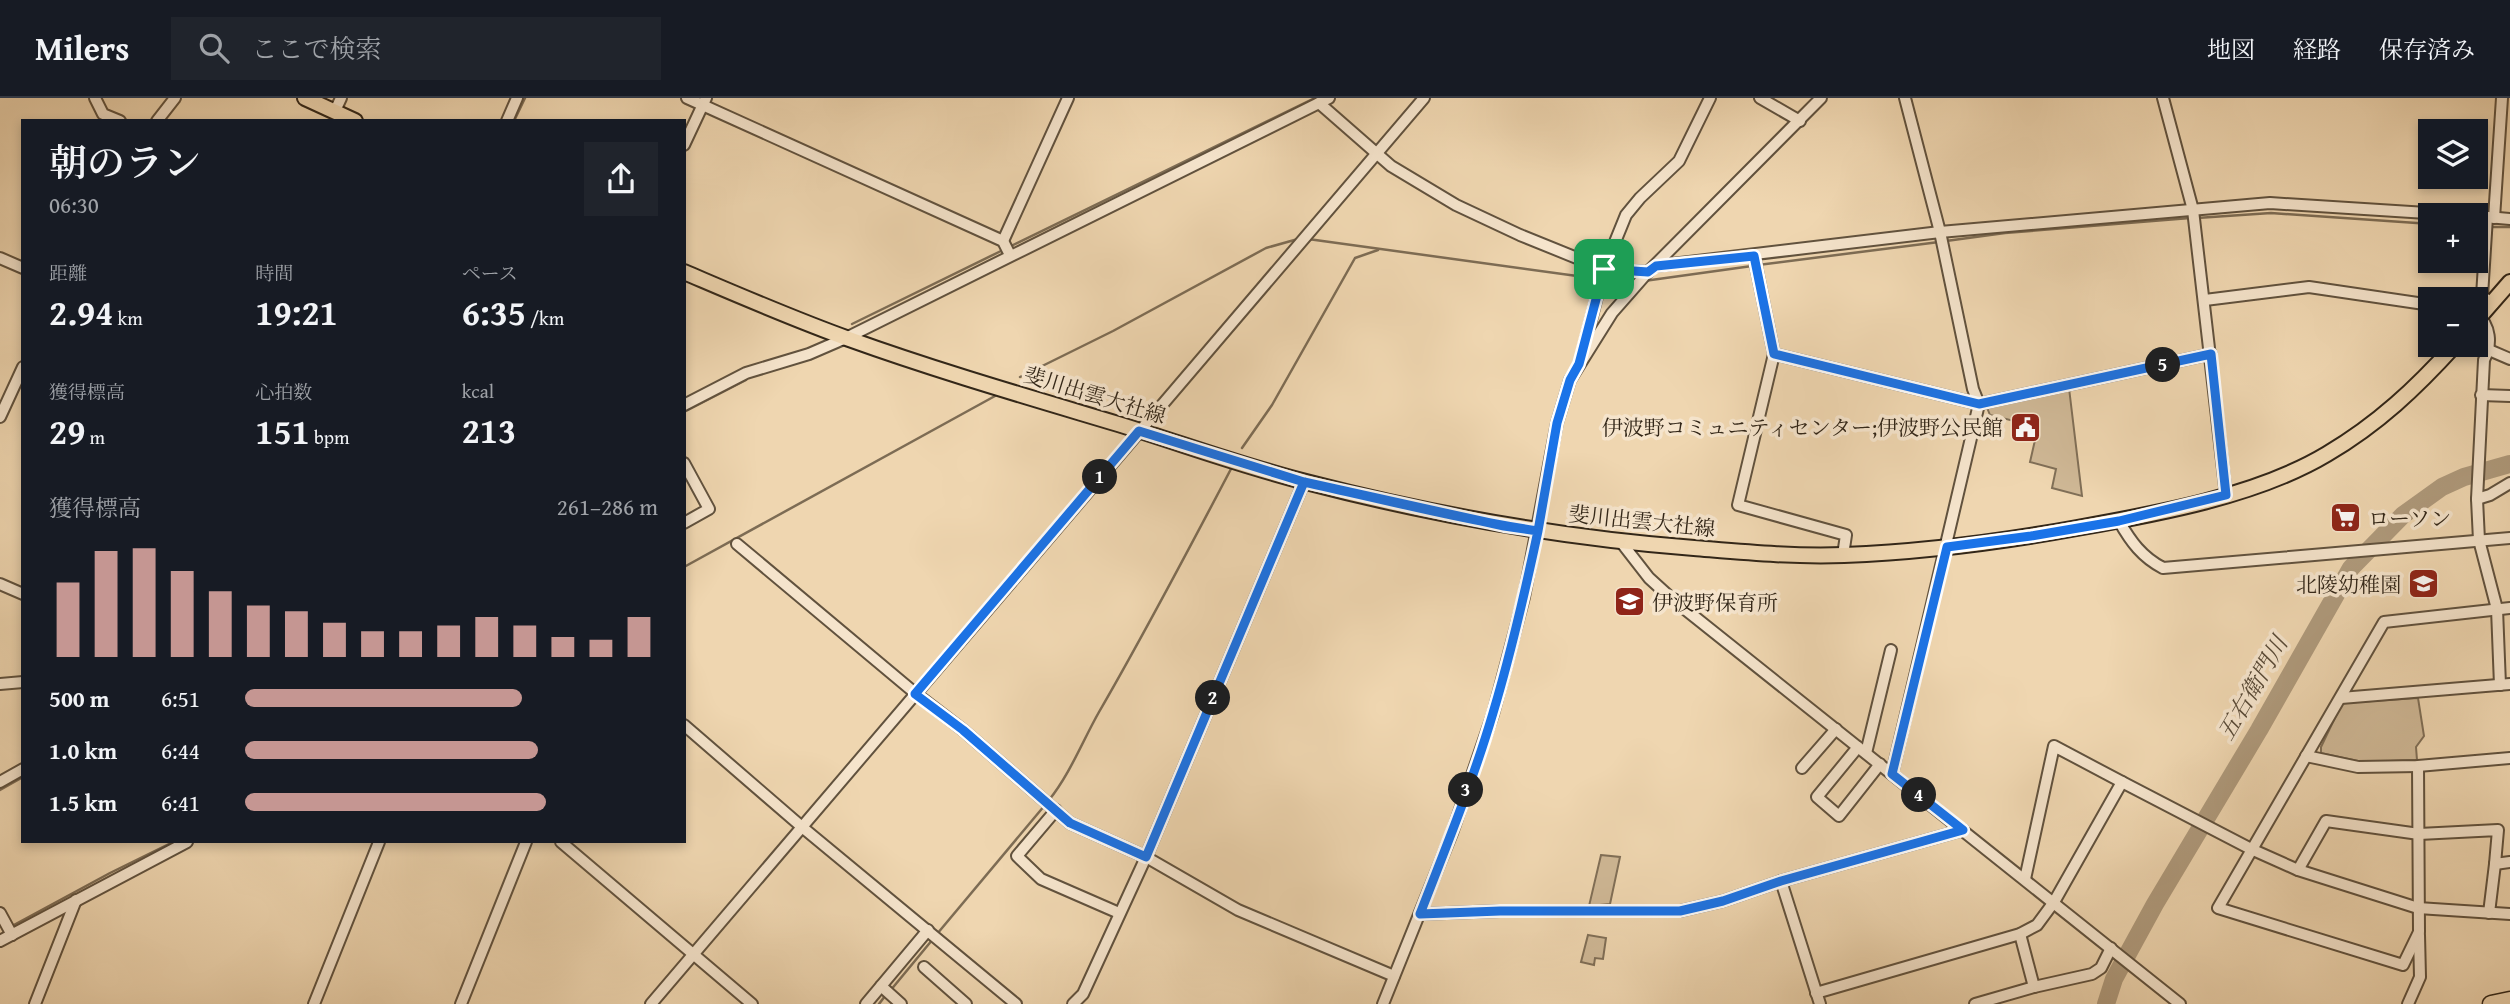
<!DOCTYPE html>
<html lang="ja">
<head>
<meta charset="utf-8">
<style>
	body { margin:0; font-family:"Gentium Book Plus","Noto Serif JP",serif; background:#20242c; color:#f1f3f6; height:100vh; display:flex; flex-direction:column; font-size:26px; white-space:nowrap }
	* { box-sizing:border-box; margin:0 }
	p { font-size:23px; color:#9ea1a6 }
	.icon { flex:none; width:38px; height:38px; fill:none; stroke:currentColor; stroke-width:2; stroke-linecap:round; stroke-linejoin:round }
	.map { position:relative; flex:1; overflow:hidden }
	.sheet { position:absolute; left:21px; top:21px; width:665px; height:724px; display:flex; flex-direction:column; background:#171b24; border-radius:0px; box-shadow:0 4px 10px #0003 }
	.sheet>* { flex:none }
	.fabs { position:absolute; left:2418px; top:21px; display:grid; gap:14px }
	.fabs a { display:grid; place-items:center; width:70px; height:70px; border-radius:0px; background:#171b24; box-shadow:0 4px 10px #0003; font-size:35px }
	.pin { position:absolute; display:grid; place-items:center; width:60px; height:60px; color:#fff; margin:-30px; border-radius:14px; box-shadow:0 4px 10px #0006 }
	.km { position:absolute; width:35px; height:35px; margin:-18px; border-radius:50%; background:#222; color:#fff; font-size:19px; line-height:35px; text-align:center }
	.round { display:grid; place-items:center; flex:none; width:74px; height:74px; border-radius:0px; background:#20242c }
	.head { display:flex; align-items:center; justify-content:space-between; height:119px; padding:0 28px }
	h1 { font-size:38px; font-weight:600; line-height:52px }
	.metrics { display:grid; grid-template-columns:repeat(3,1fr); gap:10px; height:119px; padding:7px 28px }
	.metrics div { display:grid; align-content:center }
	.metrics b { font-size:35px; font-weight:600 }
	.metrics small { font-size:19px; font-weight:400 }
	.metrics p { font-size:19px }
	.chart { height:196px; padding:14px 28px }
	.chart p { display:flex; justify-content:space-between }
	.chart svg { width:100%; height:126px; margin-top:7px; stroke:#c59692; stroke-width:6 }
	ul { padding:0 28px; list-style:none; font-size:23px }
	li { display:grid; grid-template-columns:112px 84px 1fr; align-items:center; height:52px }
	li i { height:18px; border-radius:9px; background:#c59692 }
	header { display:flex; align-items:center; gap:42px; box-sizing:border-box; height:98px; padding:0 35px; background:#171b24; border-bottom:2px solid #363941 }
	header strong { font-size:33px }
	nav { display:flex; gap:38px; margin-inline-start:auto; font-size:24px }
	.search { width:490px; height:63px; background:#20242c; display:flex; align-items:center; gap:18px; box-sizing:border-box; padding:0 24px; border-radius:0px; color:#9ea1a6; font-size:26px }
	.map>svg:first-child { display:block }
	.green { fill:#cfb896; stroke:#806f57; stroke-width:2 }
	.lines { fill:none; stroke-linecap:round; stroke-linejoin:round }
	.stream { stroke:#7d6c54; stroke-width:2.5 }
	.river { stroke:#af9a7c; stroke-width:18 }
	.minor-casing { stroke:#61523e; stroke-width:14 }
	.major-casing { stroke:#322618; stroke-width:18 }
	.highway-casing { stroke:#322618; stroke-width:19 }
	.minor { stroke:#f5e4cc; stroke-width:10 }
	.major { stroke:#efd6b0; stroke-width:14 }
	.highway { stroke:#efd6b0; stroke-width:16 }
	.route-casing { stroke:#fff; stroke-width:14 }
	.route { stroke:#1a73e8; stroke-width:9 }
	.labels { text-anchor:middle; dominant-baseline:central; stroke-width:7; stroke-linejoin:round; paint-order:stroke }
	.street-label { font-size:21px; fill:#322618; stroke:#f5e4cc }
	.poi-label { font-size:21px; fill:#322618; stroke:#f5e4cc; text-anchor:end }
	.water-label { font-size:23px; font-style:italic; fill:#584936; stroke:#f5e4cc }
</style>
</head>
<body>
<header>
<strong>Milers</strong>
<div class="search"><svg class="icon" aria-label="search" viewBox="0 0 24 24"><circle cx="10" cy="10" r="6"/><path d="M15 15l6 6"/></svg>ここで検索</div>
<nav><a>地図</a><a>経路</a><a>保存済み</a></nav>
</header>
<div class="map">
<svg width="2510" height="906" viewBox="0 0 2510 906">
	<rect width="100%" height="100%" fill="#efd6b0"/>
	<filter id="stains"><feTurbulence type="fractalNoise" baseFrequency=".00286" numOctaves="4"/><feColorMatrix values="0 0 0 0 .2 0 0 0 0 .09 0 0 0 0 .02 0 0 0 .5 -.17"/></filter>
	<radialGradient id="worn" r=".72"><stop offset=".6" stop-color="#630" stop-opacity="0"/><stop offset="1" stop-color="#630" stop-opacity=".3"/></radialGradient>
	<g class="green">
		<path d="M2069 290 2082 398 2052 390 2056 371 2030 364 2038 329 1990 317 1986 307Z"/>
		<path d="M2418 600 2424 638 2416 649 2417 662 2363 664 2321 655V649L2342 605Z"/>
		<path d="M1601 757 1620 759 1610 806 1589 808Z"/>
		<path d="M1588 837 1606 840 1603 861 1595 860 1594 867 1581 864Z"/>
	</g>
	<g class="lines">
		<g class="stream">
			<path d="M514 23 525 0"/>
			<path d="M2197 120 2271 115 2431 126"/>
			<path d="M2490 129H2510"/>
			<path d="M1308 141 1599 181"/>
			<path d="M1946 143 2005 135 2190 120"/>
			<path d="M1009 149 1315 0"/>
			<path d="M1758 167 1939 144"/>
			<path d="M1606 182 1634 183"/>
			<path d="M1644 183 1752 168"/>
			<path d="M852 226 1003 152"/>
			<path d="M1020 279 1113 233 1266 150 1298 141"/>
			<path d="M684 314 746 282"/>
			<path d="M1242 350 1272 307 1355 160 1378 152"/>
			<path d="M684 469 995 298"/>
			<path d="M0 692 23 679"/>
			<path d="M1049 702C1070 676 1083 642 1099 614 1146 533 1189 451 1232 369"/>
			<path d="M12 828 110 775 173 744"/>
			<path d="M937 836 1045 707"/>
			<path d="M890 893 933 841"/>
			<path d="M879 906 885 898"/>
		</g>
		<path class="river" d="M2106 906 2114 881 2155 806 2259 632 2351 470 2403 417 2442 389 2464 379 2510 366"/>
		<defs>
			<g id="minor">
				<path d="M95 0 103 16 120 23"/>
				<path d="M687 0 1003 143 1010 157"/>
				<path d="M1760 0 1800 23"/>
				<path d="M2163 0 2193 112 2226 397"/>
				<path d="M1319 5 1391 68 1456 107 1520 137 1604 171 1648 174"/>
				<path d="M335 13 341 0"/>
				<path d="M157 23 175 0"/>
				<path d="M507 23 517 0"/>
				<path d="M684 47 706 0"/>
				<path d="M2476 118 2510 121"/>
				<path d="M2487 119 2482 198 2493 206"/>
				<path d="M2494 120 2502 0"/>
				<path d="M1003 143 1068 0"/>
				<path d="M1754 158 1774 256 1738 407 1846 437 1843 457"/>
				<path d="M0 160 23 170"/>
				<path d="M1655 168 1940 134 2270 105 2458 117"/>
				<path d="M2205 202 2309 189 2431 207"/>
				<path d="M2476 215C2491 228 2492 246 2484 262L2477 401 2479 442 2497 511 2500 587"/>
				<path d="M2489 252 2510 261"/>
				<path d="M1774 256 1979 306 2211 256"/>
				<path d="M1582 257 1604 171 1626 117 1640 100 1679 63 1710 0"/>
				<path d="M2481 297 2510 298"/>
				<path d="M684 307 746 275 809 256 846 240 1329 0"/>
				<path d="M0 319 23 269"/>
				<path d="M684 365 709 411 684 425"/>
				<path d="M2477 401 2490 397 2510 385"/>
				<path d="M2119 423C2131 444 2142 459 2163 470L2510 440"/>
				<path d="M1621 444 1649 480 1671 500 2180 906"/>
				<path d="M737 446 915 595 963 632 1070 725 1146 759 1238 812 1394 878"/>
				<path d="M0 486 23 496"/>
				<path d="M0 586 23 584"/>
				<path d="M2341 600 2510 586"/>
				<path d="M684 627 802 729 1016 906"/>
				<path d="M1858 649 1817 699 1839 718 1880 666"/>
				<path d="M1866 655 1891 552"/>
				<path d="M2306 658 2358 669 2418 668 2510 660"/>
				<path d="M2418 668 2419 834 2403 867 2218 810 2384 524 2510 510"/>
				<path d="M1802 670 1836 631"/>
				<path d="M1892 676 1979 306 1973 291 1940 134 1905 0"/>
				<path d="M0 684 23 671"/>
				<path d="M1056 712 1017 758 1041 781 1119 815"/>
				<path d="M561 744 752 906"/>
				<path d="M2298 772 2326 723 2419 736 2498 732 2495 766 2510 764"/>
				<path d="M2025 781 2054 648 2122 684"/>
				<path d="M1781 783 1820 906"/>
				<path d="M0 815 12 837"/>
				<path d="M2489 815 2495 766"/>
				<path d="M1420 816 1500 813H1680L1723 803 1781 783 1963 732"/>
				<path d="M0 843 187 744"/>
				<path d="M924 869 966 906"/>
				<path d="M881 888 901 906"/>
				<path d="M2034 889 2092 876 2101 870 2111 850"/>
				<path d="M1816 895 2020 836 2037 827 2054 804 2122 684 2251 751 2298 772 2418 810 2510 816"/>
				<path d="M35 906 76 802"/>
				<path d="M314 906 379 744"/>
				<path d="M461 906 526 744"/>
				<path d="M651 906 1424 0"/>
				<path d="M866 906 928 832"/>
				<path d="M1073 906 1083 896 1146 759 1304 384"/>
				<path d="M1383 906 1452 735 1493 616 1524 499 1557 325 1570 282 1612 215 1648 174 1821 0"/>
				<path d="M1975 906 2034 889 2020 836"/>
				<path d="M2408 906 2420 879 2419 837"/>
			</g>
			<g id="major">
				<path d="M305 0 355 23"/>
				<path d="M684 174C738 197 793 221 849 241 938 273 1028 299 1118 326 1180 345 1242 368 1306 384 1433 417 1563 440 1694 450 1743 454 1794 459 1844 457 1921 454 2000 444 2077 430 2156 416 2257 398 2327 356 2378 326 2416 290 2455 247"/>
				<path d="M2476 223 2510 184"/>
			</g>
			<path id="highway" d="M2491 906 2510 902"/>
		</defs>
		<use href="#minor" class="minor-casing"/>
		<use href="#major" class="major-casing"/>
		<use href="#highway" class="highway-casing"/>
		<use href="#minor" class="minor"/>
		<use href="#major" class="major"/>
		<use href="#highway" class="highway"/>
	</g>
	<g class="lines">
		<defs>
			<path id="route" d="M1604 171 1579 266 1570 282 1557 325 1538 433 1504 428 1304 384 1139 333 915 596 963 632 1070 725 1146 759 1304 384C1382 401 1459 421 1538 433 1525 494 1511 555 1493 615 1473 683 1446 749 1420 816L1500 813H1680L1723 803 1781 783 1963 732 1892 676 1947 449 2031 438 2119 423 2226 397 2211 256 1979 306 1774 256 1754 158 1656 168 1648 174 1604 171"/>
		</defs>
		<use href="#route" class="route-casing"/>
		<use href="#route" class="route"/>
	</g>
	<defs>
		<symbol id="civic-square" viewBox="-11 -11 22 22"><rect x="-9" y="-9" width="18" height="18" rx="4" fill="#8f2418" stroke="#f5e4cc"/><path d="M-.6-6.5H3V-4.5H.6V-3L4-1V1h2V6H-6V1h2V-1L-.6-3ZM-1.2 2.5V6h2.4V2.5Z" fill="#fff"/></symbol>
		<symbol id="supermarket-square" viewBox="-11 -11 22 22"><rect x="-9" y="-9" width="18" height="18" rx="4" fill="#8f2418" stroke="#f5e4cc"/><path d="M-6-5.5h2.5l.6 2H6L4.5 2H-2.5L-4.4-4H-6ZM-1.5 3.2a1.3 1.3 0 1 0 .1 0ZM3 3.2a1.3 1.3 0 1 0 .1 0Z" fill="#fff"/></symbol>
		<symbol id="school-square" viewBox="-11 -11 22 22"><rect x="-9" y="-9" width="18" height="18" rx="4" fill="#8f2418" stroke="#f5e4cc"/><path d="M0-5L7-2L0 1L-7-2ZM-4 1L0 2.5L4 1V4Q0 6-4 4Z" fill="#fff"/></symbol>
	</defs>
	<g fill-rule="evenodd">
		<use href="#civic-square" x="2008" y="312" width="35" height="35"/>
		<use href="#supermarket-square" x="2328" y="402" width="35" height="35"/>
		<use href="#school-square" x="2406" y="468" width="35" height="35"/>
		<use href="#school-square" x="1612" y="486" width="35" height="35"/>
	</g>
	<g class="labels">
		<g class="street-label">
			<text transform="translate(1095 297) rotate(17)">斐川出雲大社線</text>
			<text transform="translate(1642 423) rotate(6)">斐川出雲大社線</text>
		</g>
		<g class="poi-label">
			<text x="2003" y="329">伊波野コミュニティセンター;伊波野公民館</text>
			<text x="2368" y="420" text-anchor="start">ローソン</text>
			<text x="2401" y="486">北陵幼稚園</text>
			<text x="1652" y="504" text-anchor="start">伊波野保育所</text>
		</g>
		<g class="water-label">
			<text transform="translate(2252 590) rotate(-60)">五右衛門川</text>
		</g>
	</g>
	<rect width="100%" height="100%" filter="url(#stains)"/>
	<rect width="100%" height="100%" fill="url(#worn)"/>
</svg>
<div class="fabs">
<a><svg class="icon" aria-label="layers" viewBox="0 0 24 24"><path d="M12 4l9 5-9 5-9-5zM3 14l9 5 9-5"/></svg></a>
<a>+</a>
<a>−</a>
</div>
<div class="pin" style="left:1604px;top:171px;background:#1e9e55"><svg class="icon" aria-label="arrive" viewBox="0 0 24 24"><path d="M6 21V4h12l-3 4 3 4H6"/></svg></div>
<b class="km" style="left:1100px;top:379px">1</b>
<b class="km" style="left:1213px;top:600px">2</b>
<b class="km" style="left:1466px;top:692px">3</b>
<b class="km" style="left:1919px;top:697px">4</b>
<b class="km" style="left:2163px;top:267px">5</b>
<section class="sheet">
<div class="head"><div><h1>朝のラン</h1><p>06:30</p></div><a class="round"><svg class="icon" aria-label="share" viewBox="0 0 24 24"><path d="M12 15V3M7 8l5-5 5 5M5 13v7h14v-7"/></svg></a></div>
<div class="metrics">
<div><p>距離</p><b>2.94<small> km</small></b></div>
<div><p>時間</p><b>19:21</b></div>
<div><p>ペース</p><b>6:35<small> /km</small></b></div>
</div>
<div class="metrics">
<div><p>獲得標高</p><b>29<small> m</small></b></div>
<div><p>心拍数</p><b>151<small> bpm</small></b></div>
<div><p>kcal</p><b>213</b></div>
</div>
<div class="chart"><p><span>獲得標高</span>261–286 m</p>
<svg viewBox="0 0 160 44" preserveAspectRatio="none"><path d="M5 44V18M15 44V7M25 44V6M35 44V14M45 44V21M55 44V26M65 44V28M75 44V32M85 44V35M95 44V35M105 44V33M115 44V30M125 44V33M135 44V37M145 44V38M155 44V30"/></svg>
</div>
<ul>
<li><b>500 m</b>6:51<i style="width:67%"></i></li>
<li><b>1.0 km</b>6:44<i style="width:71%"></i></li>
<li><b>1.5 km</b>6:41<i style="width:73%"></i></li>
</ul>
</section>
</div>
</body>
</html>
